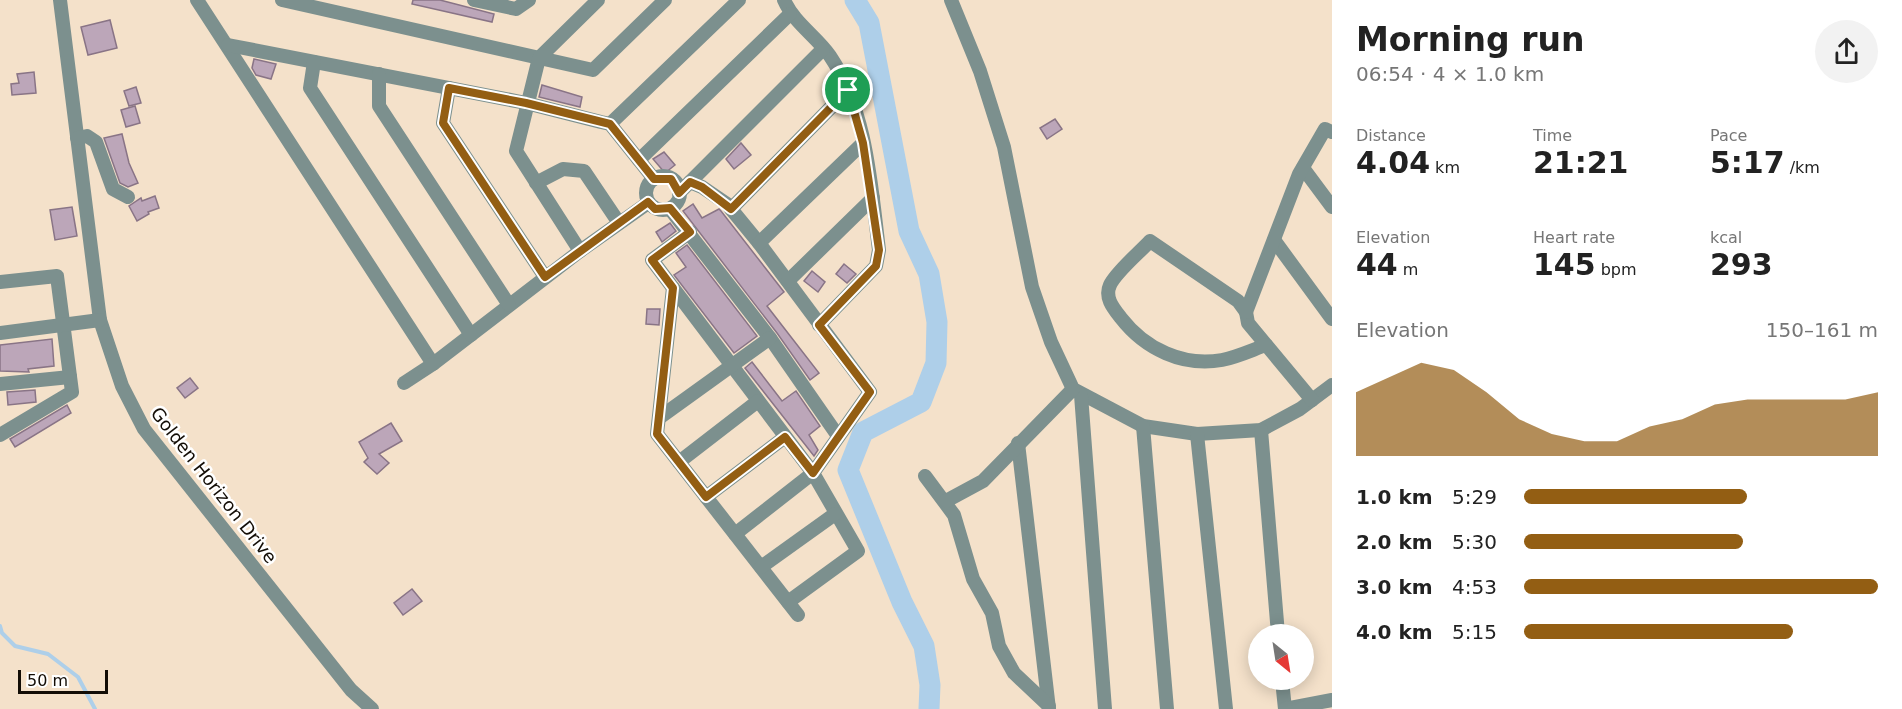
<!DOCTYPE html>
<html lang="en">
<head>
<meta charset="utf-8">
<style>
	body { margin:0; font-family:"DejaVu Sans",sans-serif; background:#f2f2f2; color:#222; height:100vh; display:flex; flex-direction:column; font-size:22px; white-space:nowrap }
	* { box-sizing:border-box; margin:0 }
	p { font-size:20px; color:#767676 }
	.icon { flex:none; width:33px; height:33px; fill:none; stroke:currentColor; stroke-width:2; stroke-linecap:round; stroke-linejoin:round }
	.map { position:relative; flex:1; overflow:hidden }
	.side { display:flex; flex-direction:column; background:#fff; width:570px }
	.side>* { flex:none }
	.needle { width:39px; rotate:150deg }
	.fabs { position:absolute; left:1248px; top:624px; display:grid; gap:12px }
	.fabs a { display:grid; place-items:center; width:66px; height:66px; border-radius:50%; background:#fff; box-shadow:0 3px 15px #0003; font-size:30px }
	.scale { position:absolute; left:18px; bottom:15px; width:90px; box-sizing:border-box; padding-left:6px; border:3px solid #130d06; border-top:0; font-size:16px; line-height:21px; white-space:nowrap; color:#130d06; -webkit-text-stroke:4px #fff; paint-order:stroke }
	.pin { position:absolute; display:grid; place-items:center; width:51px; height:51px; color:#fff; margin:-26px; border:3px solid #fff; border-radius:50%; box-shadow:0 2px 6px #0007 }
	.round { display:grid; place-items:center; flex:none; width:63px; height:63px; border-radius:32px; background:#f2f2f2 }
	.summary { display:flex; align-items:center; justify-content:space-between; height:102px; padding:0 24px }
	h1 { font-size:33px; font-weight:600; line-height:45px }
	.metrics { display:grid; grid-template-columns:repeat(3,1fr); gap:9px; height:102px; padding:6px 24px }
	.metrics div { display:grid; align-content:center }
	.metrics b { font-size:30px; font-weight:600 }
	.metrics small { font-size:16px; font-weight:400 }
	.metrics p { font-size:16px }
	.chart { height:168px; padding:12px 24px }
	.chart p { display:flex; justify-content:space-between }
	.chart svg { width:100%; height:108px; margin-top:6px; fill:#935e13; opacity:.7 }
	ul { padding:0 24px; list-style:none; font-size:20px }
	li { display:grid; grid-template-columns:96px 72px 1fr; align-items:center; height:45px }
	li i { height:15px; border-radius:8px; background:#935e13 }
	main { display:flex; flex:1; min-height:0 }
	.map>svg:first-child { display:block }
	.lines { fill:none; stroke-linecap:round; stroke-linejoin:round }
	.stream { stroke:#aecfe9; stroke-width:4 }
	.river { stroke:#aecfe9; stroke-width:21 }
	.building { fill:#bca6b9; stroke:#897486; stroke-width:1.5 }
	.minor { stroke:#7c908e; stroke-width:14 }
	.route-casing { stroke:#fff; stroke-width:12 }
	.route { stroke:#935e13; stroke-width:8 }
	.labels { text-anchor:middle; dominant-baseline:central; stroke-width:5; stroke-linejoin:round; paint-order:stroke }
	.street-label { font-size:18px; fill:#130d06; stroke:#fff }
</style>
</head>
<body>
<main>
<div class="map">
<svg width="1332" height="709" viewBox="0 0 1332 709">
	<rect width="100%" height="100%" fill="#f4e1ca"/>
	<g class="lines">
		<path class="stream" d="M0 626 2 633 15 646 48 654 78 677 95 709"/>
		<path class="river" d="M855 0 869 23 909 231 929 274 937 322 936 363 921 402 863 432 848 470 902 602 924 646 930 685 929 709"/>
	</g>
	<g class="building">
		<path d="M413 0H440L494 14 492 22 412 4Z"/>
		<path d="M110 20 117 48 88 55 81 27Z"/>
		<path d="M254 59 276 64 271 79 256 75 252 68Z"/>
		<path d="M34 72 36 93 12 95 11 84 19 83 17 74Z"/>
		<path d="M542 85 582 97 580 107 539 97Z"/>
		<path d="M136 87 141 103 129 106 124 91Z"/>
		<path d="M135 106 140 123 126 127 121 110Z"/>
		<path d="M1055 119 1062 129 1047 139 1040 128Z"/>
		<path d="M122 134 129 163 138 183 128 187 120 183 104 138Z"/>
		<path d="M741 143 751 155 734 169 726 159Z"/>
		<path d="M664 152 675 165 665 173 653 159Z"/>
		<path d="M155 196 159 208 148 212 149 214 137 221 129 206 141 198 142 201Z"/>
		<path d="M693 204 702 218 719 209 721 211 784 292 767 306 819 373 810 380 777 333 683 211Z"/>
		<path d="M72 207 77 236 55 240 50 210Z"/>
		<path d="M670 223 676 231 662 242 656 232Z"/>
		<path d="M687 245 757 336 734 353 674 275 686 267 676 253Z"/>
		<path d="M844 264 856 274 847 283 836 274Z"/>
		<path d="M812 271 825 282 818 292 804 281Z"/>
		<path d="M647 309H660L659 325 646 324Z"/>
		<path d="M52 339 54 366 28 369 29 372 0 371V345Z"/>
		<path d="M752 362 782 401 796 391 820 426 809 435 818 450 814 456 745 368Z"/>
		<path d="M190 378 198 388 185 398 177 388Z"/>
		<path d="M35 390 36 402 8 405 7 392Z"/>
		<path d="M67 405 71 413 15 447 10 439Z"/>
		<path d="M391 423 402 441 379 454 389 463 377 474 364 462 368 458 359 442Z"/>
		<path d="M412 589 422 601 403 615 394 603Z"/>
	</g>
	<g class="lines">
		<g class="minor">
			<path d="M60 0 100 320 122 386 144 429 351 690 372 709"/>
			<path d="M197 0 433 364 580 251 648 203"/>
			<path d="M282 0 593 70 665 0"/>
			<path d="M474 0 516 9 529 0"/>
			<path d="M784 0C794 23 816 36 830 56 867 111 871 186 879 250L876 266 819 325"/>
			<path d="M951 0 980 71 1004 147 1032 287 1051 342 1073 389 1143 426 1197 434 1261 430 1300 409 1332 385"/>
			<path d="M228 45 526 103 601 122 610 124 654 179"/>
			<path d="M314 62 310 88 471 335"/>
			<path d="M379 74V106L509 305"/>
			<path d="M449 88 443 123 545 277"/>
			<path d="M610 124 739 0"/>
			<path d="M77 138 87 136 96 142 113 189 128 197"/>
			<path d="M639 160 790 14"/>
			<path d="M1303 168 1332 207"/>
			<circle cx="663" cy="193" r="17"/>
			<path d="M690 182 702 187 727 204 759 243 870 392 813 473 858 551 788 602"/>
			<path d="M536 183 563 169 584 171 619 223"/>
			<path d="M679 193 823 49"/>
			<path d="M670 209 770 338 838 436"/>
			<path d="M731 209 848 90"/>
			<path d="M690 232 652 260 813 473 735 534"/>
			<path d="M1274 240 1332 319"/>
			<path d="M759 243 863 143"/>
			<path d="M580 251 516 151 539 58 598 0"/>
			<path d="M788 281 873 198"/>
			<path d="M0 282 57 276 72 392 0 435"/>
			<path d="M673 288 657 434 798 615"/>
			<path d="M1246 312 1248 323 1312 400"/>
			<path d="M0 333 100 320"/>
			<path d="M1266 345C1252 350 1237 357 1222 360 1183 367 1145 349 1121 318 1114 309 1104 298 1110 285 1116 272 1140 252 1150 241L1238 301 1246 312 1299 174 1325 129 1332 132"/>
			<path d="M404 383 433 364"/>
			<path d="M0 384 70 377"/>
			<path d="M1081 395 1105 709"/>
			<path d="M659 418 770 338"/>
			<path d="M1143 426 1167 709"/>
			<path d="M1261 430 1278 634"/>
			<path d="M1197 434 1226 709"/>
			<path d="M1018 443 1049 709"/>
			<path d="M679 462 758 401"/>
			<path d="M925 476 954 515 973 579 992 613 999 646 1014 673 1049 706"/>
			<path d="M706 497 785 437"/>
			<path d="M946 501 983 481 1073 389"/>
			<path d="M761 567 835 514"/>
			<path d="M1282 680 1285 709"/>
			<path d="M1285 709 1332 700"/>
		</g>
	</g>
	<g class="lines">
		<defs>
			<path id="route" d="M449 88 526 103 610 124 654 179H671L679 193 690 182 702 187 731 209 848 90 863 143 879 250 876 266 819 325 870 392 813 473 785 437 706 497 657 434 673 288 652 260 690 232 670 208 655 209 648 202 545 277 443 123Z"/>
		</defs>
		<use href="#route" class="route-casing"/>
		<use href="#route" class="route"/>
	</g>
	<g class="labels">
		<g class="street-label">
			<text transform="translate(214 485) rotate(52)">Golden Horizon Drive</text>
		</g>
	</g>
</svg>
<div class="fabs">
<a><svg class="needle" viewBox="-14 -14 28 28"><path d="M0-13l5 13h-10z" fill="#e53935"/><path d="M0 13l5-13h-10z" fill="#767676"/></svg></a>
</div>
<div class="scale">50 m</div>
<div class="pin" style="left:848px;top:90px;background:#1e9e55"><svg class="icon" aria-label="arrive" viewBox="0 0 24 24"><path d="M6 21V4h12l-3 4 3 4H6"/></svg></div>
</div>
<section class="side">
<div class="summary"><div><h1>Morning run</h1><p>06:54 · 4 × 1.0 km</p></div><a class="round"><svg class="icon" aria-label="share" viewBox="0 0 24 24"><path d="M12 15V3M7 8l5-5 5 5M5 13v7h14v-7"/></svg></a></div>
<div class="metrics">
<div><p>Distance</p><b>4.04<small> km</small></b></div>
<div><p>Time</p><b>21:21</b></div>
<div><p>Pace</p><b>5:17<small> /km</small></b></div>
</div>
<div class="metrics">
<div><p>Elevation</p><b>44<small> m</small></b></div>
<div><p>Heart rate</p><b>145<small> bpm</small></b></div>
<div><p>kcal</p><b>293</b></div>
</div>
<div class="chart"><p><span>Elevation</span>150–161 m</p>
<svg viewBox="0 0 160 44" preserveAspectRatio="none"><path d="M0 44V18L10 12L20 6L30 9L40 18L50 29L60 35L70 38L80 38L90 32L100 29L110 23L120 21L130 21L140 21L150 21L160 18V44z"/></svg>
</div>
<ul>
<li><b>1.0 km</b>5:29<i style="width:63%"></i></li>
<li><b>2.0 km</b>5:30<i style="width:62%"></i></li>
<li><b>3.0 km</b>4:53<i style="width:100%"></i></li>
<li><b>4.0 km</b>5:15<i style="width:76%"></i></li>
</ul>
</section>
</main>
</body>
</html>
